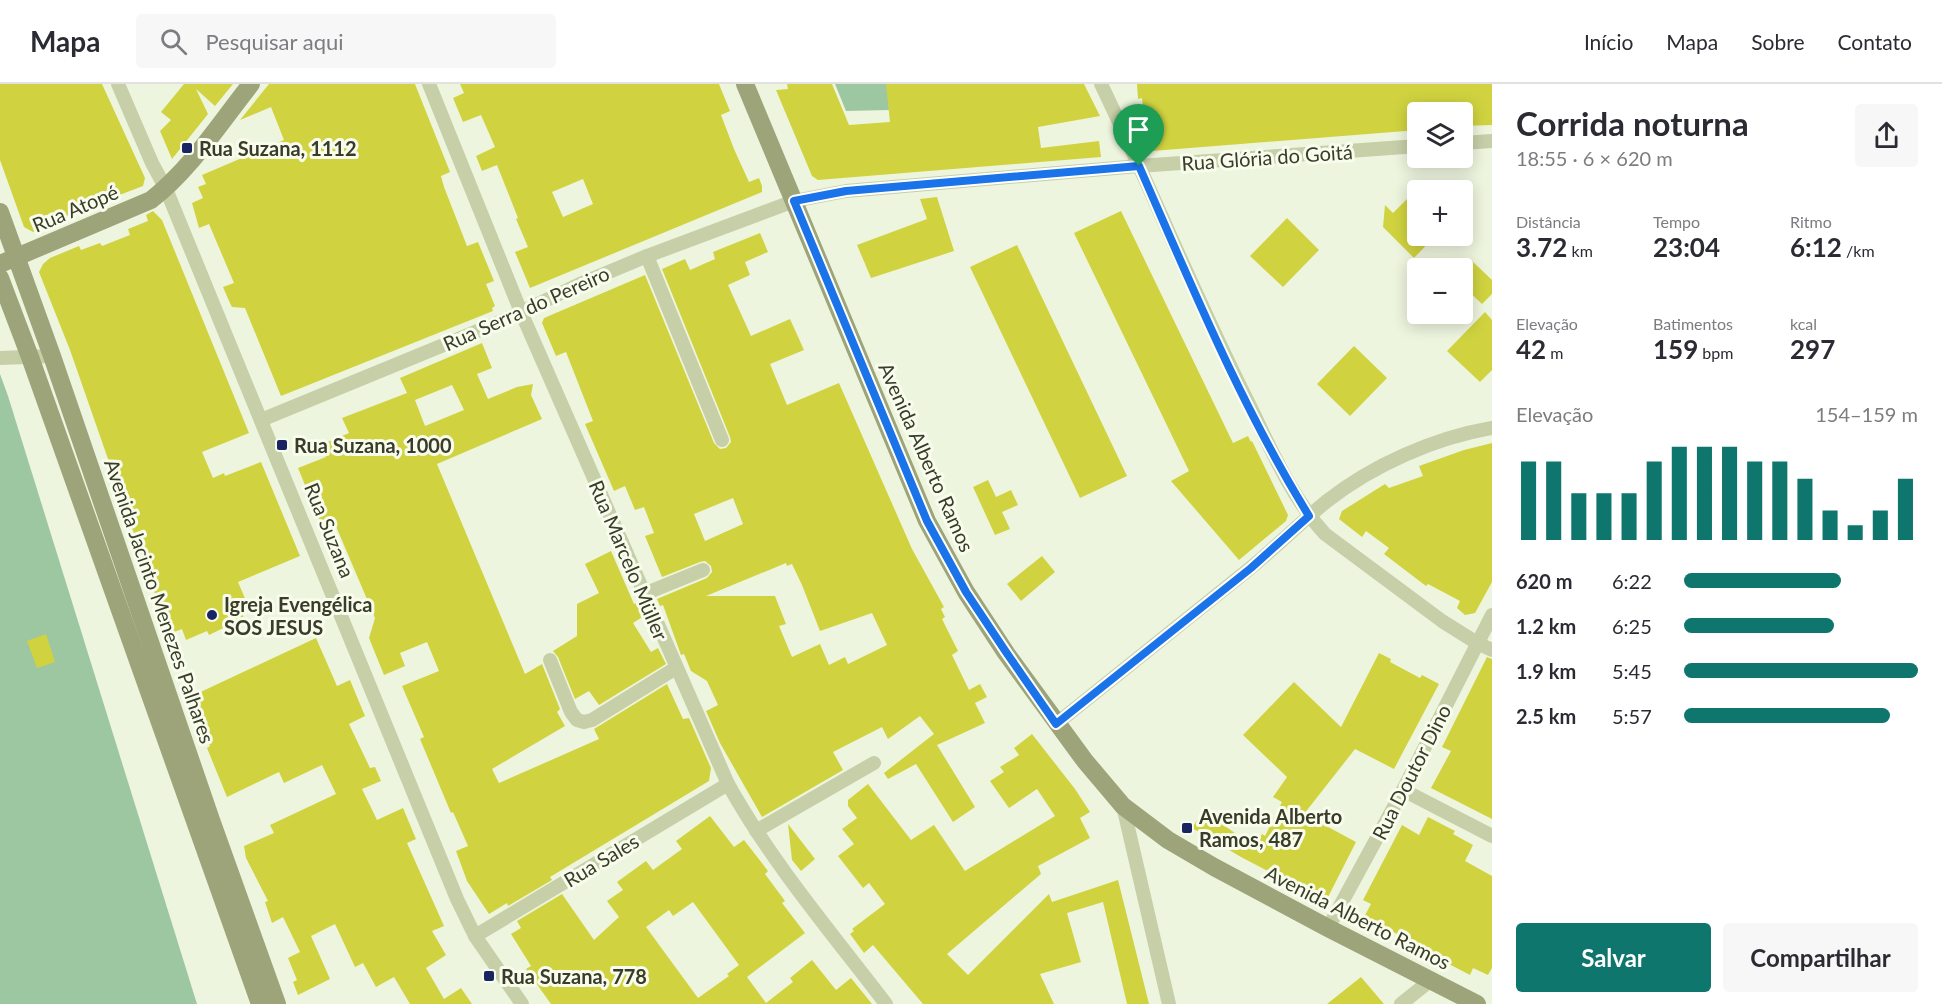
<!DOCTYPE html>
<html lang="pt">
<head>
<meta charset="utf-8">
<style>
	body { margin:0; font-family:Lato,sans-serif; background:#f7f7f7; color:#2b2b33; height:100vh; display:flex; flex-direction:column; font-size:22px; white-space:nowrap }
	* { box-sizing:border-box; margin:0 }
	p { font-size:20px; color:#7c7c81 }
	.icon { flex:none; width:33px; height:33px; fill:none; stroke:currentColor; stroke-width:2; stroke-linecap:round; stroke-linejoin:round }
	.map { position:relative; flex:1; overflow:hidden }
	.side { display:flex; flex-direction:column; background:#fff; width:450px }
	.side>* { flex:none }
	.buttons { position:absolute; left:1407px; top:18px; display:grid; gap:12px }
	.buttons a { display:grid; place-items:center; width:66px; height:66px; border-radius:6px; background:#fff; box-shadow:0 3px 15px #0003; font-size:30px }
	.pin { position:absolute; display:grid; place-items:center; width:51px; height:51px; color:#fff; margin:-62px -26px; border-radius:50% 50% 50% 0; rotate:-45deg; box-shadow:0 0 6px #0007 }
	.pin .icon { rotate:45deg }
	.round { display:grid; place-items:center; flex:none; width:63px; height:63px; border-radius:6px; background:#f7f7f7 }
	.head { display:flex; align-items:center; justify-content:space-between; height:102px; padding:0 24px }
	h1 { font-size:33px; font-weight:700; line-height:45px }
	.stats { display:grid; grid-template-columns:repeat(3,1fr); gap:9px; height:102px; padding:6px 24px }
	.stats div { display:grid; align-content:center }
	.stats b { font-size:26px; font-weight:700 }
	.stats small { font-size:16px; font-weight:400 }
	.stats p { font-size:16px }
	.chart { height:168px; padding:12px 24px }
	.chart p { display:flex; justify-content:space-between }
	.chart svg { width:100%; height:108px; margin-top:6px; stroke:#0f766e; stroke-width:6 }
	.cta { display:flex; gap:12px; margin-top:auto; padding:12px 24px }
	.cta a { flex:1; height:69px; border-radius:6px; background:#0f766e; color:#fff; font-size:24px; font-weight:700; line-height:69px; text-align:center }
	.cta a+a { background:#f7f7f7; color:#2b2b33 }
	ul { padding:0 24px; list-style:none; font-size:20px }
	li { display:grid; grid-template-columns:96px 72px 1fr; align-items:center; height:45px }
	li i { height:15px; border-radius:8px; background:#0f766e }
	header { display:flex; align-items:center; gap:36px; box-sizing:border-box; height:84px; padding:0 30px; background:#fff; border-bottom:2px solid #e1e1e2 }
	header strong { font-size:28px }
	nav { display:flex; gap:33px; margin-inline-start:auto; font-size:21px }
	.search { width:420px; height:54px; background:#f7f7f7; display:flex; align-items:center; gap:15px; box-sizing:border-box; padding:0 21px; border-radius:6px; color:#7c7c81; font-size:22px }
	main { display:flex; flex:1; min-height:0 }
	.map>svg:first-child { display:block }
	.green { fill:#9cc7a1 }
	.building { fill:#d0d33f; fill-rule:evenodd }
	.lines { fill:none; stroke-linecap:round; stroke-linejoin:round }
	.street { stroke:#c6cfa8; stroke-width:14 }
	.secondary { stroke:#9ea479; stroke-width:18 }
	.route-casing { stroke:#fff; stroke-width:12 }
	.route { stroke:#1a73e8; stroke-width:8 }
	.poi-dot { fill:#192562; stroke:#f7fcec; stroke-width:2 }
	.labels { text-anchor:middle; dominant-baseline:central; stroke-width:6; stroke-linejoin:round; paint-order:stroke }
	.poi-label { font-size:20px; font-weight:bold; fill:#3a3c29; stroke:#f7fcec; text-anchor:start }
	.street-label { font-size:20px; fill:#3a3c29; stroke:#f7fcec }
</style>
</head>
<body>
<header>
<strong>Mapa</strong>
<div class="search"><svg class="icon" aria-label="search" viewBox="0 0 24 24"><circle cx="10" cy="10" r="6"/><path d="M15 15l6 6"/></svg>Pesquisar aqui</div>
<nav><a>Início</a><a>Mapa</a><a>Sobre</a><a>Contato</a></nav>
</header>
<main>
<div class="map">
<svg width="1492" height="920" viewBox="0 0 1492 920">
	<rect width="100%" height="100%" fill="#eef5de"/>
	<g class="green">
		<path d="M835 0H888L889 26 846 27Z"/>
		<path d="M0 290 8 312 197 920H0Z"/>
	</g>
	<g class="building">
		<path d="M0 0H102L145 94 143 102 75 128 33 148 24 143 0 76Z"/>
		<path d="M184 0H233L215 22 196 5 208 30 172 75 160 47 171 36 161 28Z"/>
		<path d="M269 0H415L450 88 441 92 444 103 467 162 478 158 494 197 486 200 495 222 492 224 493 227 281 312 245 224 232 223 229 217 223 203 234 199 209 140 199 144 192 119 203 114 198 103 206 100 202 91 284 56 271 23 240 36Z"/>
		<path d="M460 0H719L730 27 721 31 734 65 749 98 759 94 762 102V108L530 204 515 168 528 163 516 135 518 134 497 81 482 87 476 72 495 63 481 31 463 38 453 14 464 9ZM583 95 593 120 563 133 552 108Z"/>
		<path d="M787 0H832L849 41 890 38 886 0H1084L1100 32 1038 43 1041 64 1099 57 1101 73 818 96 812 92 776 6 788 5Z"/>
		<path d="M1137 0H1492V41L1462 42V28H1418V46L1152 67 1148 58 1144 24H1143L1142 14 1138 15Z"/>
		<path d="M1418 104V152H1435L1414 174 1383 143 1385 121 1393 129Z"/>
		<path d="M937 113 954 167 871 194 857 161 927 135 920 115Z"/>
		<path d="M153 127 162 136 249 349 202 368 213 394 224 389 225 392 261 378 300 472 238 498 250 526 242 530 244 534 209 551 207 547 186 556 182 545 169 550 70 266 39 188 43 180 50 174 79 162 81 166 100 159 102 162 130 151 128 145 148 137 146 131Z"/>
		<path d="M1121 127 1233 359 1248 352 1251 358 1252 357 1288 431 1286 437 1239 476 1171 397 1189 387 1074 149Z"/>
		<path d="M1287 134 1319 166 1283 203 1250 172Z"/>
		<path d="M760 149 768 168 745 178 750 191 728 201 751 252 790 235 804 266 770 280 787 321 839 299 912 465 944 523 941 525 945 533 942 535 958 567 952 571 969 606 980 600 987 613 975 619 985 639 937 661 975 723 953 738 916 680 888 695 884 689 934 650 920 632 888 655 882 643 833 668 843 686 762 733 720 659 706 627 718 621 707 597 691 587 684 570 681 571 663 521 660 522 657 515 707 494 712 488 711 482 705 477 700 478 662 493 645 452 654 449 644 423 635 426 625 402 614 407 585 340 593 337 566 268 556 272 542 239 544 234 645 191 714 359 720 365 726 364 731 358 730 353 662 185 685 175 690 186 715 175 713 168ZM733 414 743 440 705 457 694 430ZM786 479 787 482 792 480 802 501 820 547 872 529 887 561 848 580 845 573 829 581 820 560 792 573 779 542 786 540 775 512H706Z"/>
		<path d="M1017 161 1127 392 1080 414 970 183Z"/>
		<path d="M1472 177 1492 196V210L1482 220 1462 201V186Z"/>
		<path d="M1485 228 1492 236V286L1480 298 1447 267Z"/>
		<path d="M482 259 492 284 477 290 488 315 517 303 533 300 531 311 542 335 437 380 525 590 542 580 560 625 557 628 565 642 492 685 499 699 599 655 594 645 667 600 683 635 689 634 711 684 709 697 550 793 552 796 508 822 507 819 489 830 467 797 456 767 468 762 453 728 451 729 420 655 424 653 402 602 439 587 427 558 400 569 405 582 384 591 369 554 375 534 335 440 323 445 298 384 326 373 320 361 349 349 342 334 407 309 400 294ZM452 301 464 326 425 342 415 316Z"/>
		<path d="M1354 262 1387 294 1350 332 1317 300Z"/>
		<path d="M1492 359V498L1475 529 1465 531 1457 524 1460 517 1428 500 1426 502 1384 470 1389 464 1366 447 1362 453 1339 435 1342 427 1385 400 1389 404 1423 392 1419 382 1464 366Z"/>
		<path d="M988 396 996 413 1011 406 1018 421 1002 428 1010 445 995 451 973 403Z"/>
		<path d="M611 467 634 520 639 518 644 532 633 539 651 568 658 564 666 580 599 621 589 607 575 615 558 573 553 567 577 552V520L599 509 585 480Z"/>
		<path d="M1042 472 1055 488 1021 517 1007 500Z"/>
		<path d="M46 550 55 578 37 584 27 557Z"/>
		<path d="M316 554 337 602 350 596 365 632 349 640 370 684 375 683 381 697 362 705 377 736 403 724 416 755 407 759 444 842 432 847 446 871 426 884 444 915 461 904 472 920H410L394 893 376 903 363 879 355 883 335 840 311 852 330 895 298 911 293 898 297 896 288 874 300 868 283 833 272 839 265 818 268 817 246 774 244 762 274 749 270 741 336 710 322 681 284 699 279 688 227 713 207 664 210 662 192 612Z"/>
		<path d="M1379 569 1391 575 1390 578 1420 594 1422 591 1439 600 1394 685 1355 665 1304 730 1356 758 1328 813 1322 814 1283 795 1241 773 1192 744 1203 727 1248 758 1253 750 1260 753 1262 750 1265 752 1282 718 1273 713 1287 693 1243 651 1294 598 1341 643Z"/>
		<path d="M1487 573 1492 575V735L1431 704 1451 667 1442 663Z"/>
		<path d="M1032 650 1075 705 1090 728 1080 734 1090 754 1038 782 1041 790 947 870 968 891 1049 810 1052 818 1118 796 1149 920H1127L1103 818 1067 829 1081 878 1040 890 1054 920H923L873 861 864 869 850 850 854 847 852 845 885 820 869 799 863 804 838 772 854 760 842 745 857 734 848 722V716L868 700 911 756 934 741 965 787 1055 732 1037 705 1009 724 990 697 1004 688 1000 683 1019 671 1014 664Z"/>
		<path d="M710 732 734 763 744 756 768 787 765 790 785 817 782 819 805 849 747 893 766 919 793 898 790 894 812 876 836 906 851 894 872 920H551L526 885 531 882 511 850 521 844 517 837 562 810 594 856 619 833 607 817 623 806 617 798 646 777 653 786 682 765 676 757ZM693 818 739 881 727 890 729 892 698 914 646 843 669 826 673 832Z"/>
		<path d="M1428 733 1455 747 1453 750 1473 761 1465 777 1492 792V884L1488 891 1473 884 1470 891 1397 853 1399 851 1364 833 1371 820 1363 816 1402 741 1419 751Z"/>
		<path d="M788 740 815 775 801 787 792 776Z"/>
		<path d="M1361 893 1384 920H1327Z"/>
	</g>
	<g class="lines">
		<g class="street">
			<path d="M118 0 152 79 166 105 457 815 475 852 522 920"/>
			<path d="M429 0 521 228 728 700C772 779 831 848 886 920"/>
			<path d="M1101 0C1152 106 1196 215 1249 320 1271 365 1291 413 1325 450L1442 537 1477 559 1492 566"/>
			<path d="M1462 59 1492 57"/>
			<path d="M647 172 722 356"/>
			<path d="M0 274 52 272"/>
			<path d="M261 336 502 237 580 200 647 172 794 117 846 107 1139 82 1418 62"/>
			<path d="M644 510 703 486"/>
			<path d="M550 576 571 628 577 636 584 638 592 636 676 584"/>
			<path d="M1056 640C1120 589 1184 538 1248 486 1275 464 1300 439 1327 417 1373 381 1434 354 1492 344"/>
			<path d="M1403 706 1492 752"/>
			<path d="M1123 722 1169 920"/>
			<path d="M756 747 874 679"/>
			<path d="M1328 844 1403 706 1492 531"/>
			<path d="M475 852 728 700"/>
			<path d="M1401 920 1431 896"/>
		</g>
		<g class="secondary">
			<path d="M745 0 927 437 966 508 1006 569 1085 677 1123 722 1168 756 1214 783 1328 844 1477 920"/>
			<path d="M0 128 52 272 211 736 277 920"/>
			<path d="M0 180 151 116C191 85 220 39 251 0"/>
			<path d="M0 194 30 273 260 920"/>
		</g>
	</g>
	<g class="lines">
		<defs>
			<path id="route" d="M1139 82C1191 200 1241 322 1309 432L1251 484 1056 640 1006 568 966 508 927 437 794 117 846 107Z"/>
		</defs>
		<use href="#route" class="route-casing"/>
		<use href="#route" class="route"/>
	</g>
	<g class="poi-dot">
		<rect x="181" y="58" width="12" height="12" rx="3"/>
		<rect x="276" y="355" width="12" height="12" rx="3"/>
		<circle cx="212" cy="531" r="6"/>
		<rect x="1181" y="738" width="12" height="12" rx="3"/>
		<rect x="483" y="886" width="12" height="12" rx="3"/>
	</g>
	<g class="labels">
		<g class="poi-label">
			<text x="199" y="64">Rua Suzana, 1112</text>
			<text x="294" y="361">Rua Suzana, 1000</text>
			<text x="224" y="520">Igreja Evengélica<tspan x="224" dy="23">SOS JESUS</tspan></text>
			<text x="1199" y="732">Avenida Alberto<tspan x="1199" dy="23">Ramos, 487</tspan></text>
			<text x="501" y="892">Rua Suzana, 778</text>
		</g>
		<g class="street-label">
			<text transform="translate(1267 73) rotate(-4)">Rua Glória do Goitá</text>
			<text transform="translate(75 124) rotate(-23)">Rua Atopé</text>
			<text transform="translate(526 224) rotate(-24)">Rua Serra do Pereiro</text>
			<text transform="translate(927 373) rotate(66)">Avenida Alberto Ramos</text>
			<text transform="translate(330 446) rotate(68)">Rua Suzana</text>
			<text transform="translate(629 476) rotate(67)">Rua Marcelo Müller</text>
			<text transform="translate(160 517) rotate(71)">Avenida Jacinto Menezes Palhares</text>
			<text transform="translate(1411 688) rotate(-63)">Rua Doutor Dino</text>
			<text transform="translate(601 776) rotate(-31)">Rua Sales</text>
			<text transform="translate(1358 833) rotate(27)">Avenida Alberto Ramos</text>
		</g>
	</g>
</svg>
<div class="buttons">
<a><svg class="icon" aria-label="layers" viewBox="0 0 24 24"><path d="M12 4l9 5-9 5-9-5zM3 14l9 5 9-5"/></svg></a>
<a>+</a>
<a>−</a>
</div>
<div class="pin" style="left:1139px;top:82px;background:#1e9e55"><svg class="icon" aria-label="arrive" viewBox="0 0 24 24"><path d="M6 21V4h12l-3 4 3 4H6"/></svg></div>
</div>
<section class="side">
<div class="head"><div><h1>Corrida noturna</h1><p>18:55 · 6 × 620 m</p></div><a class="round"><svg class="icon" aria-label="share" viewBox="0 0 24 24"><path d="M12 15V3M7 8l5-5 5 5M5 13v7h14v-7"/></svg></a></div>
<div class="stats">
<div><p>Distância</p><b>3.72<small> km</small></b></div>
<div><p>Tempo</p><b>23:04</b></div>
<div><p>Ritmo</p><b>6:12<small> /km</small></b></div>
</div>
<div class="stats">
<div><p>Elevação</p><b>42<small> m</small></b></div>
<div><p>Batimentos</p><b>159<small> bpm</small></b></div>
<div><p>kcal</p><b>297</b></div>
</div>
<div class="chart"><p><span>Elevação</span>154–159 m</p>
<svg viewBox="0 0 160 44" preserveAspectRatio="none"><path d="M5 44V12M15 44V12M25 44V25M35 44V25M45 44V25M55 44V12M65 44V6M75 44V6M85 44V6M95 44V12M105 44V12M115 44V19M125 44V32M135 44V38M145 44V32M155 44V19"/></svg>
</div>
<ul>
<li><b>620 m</b>6:22<i style="width:67%"></i></li>
<li><b>1.2 km</b>6:25<i style="width:64%"></i></li>
<li><b>1.9 km</b>5:45<i style="width:100%"></i></li>
<li><b>2.5 km</b>5:57<i style="width:88%"></i></li>
</ul>
<div class="cta"><a>Salvar</a><a>Compartilhar</a></div>
</section>
</main>
</body>
</html>
